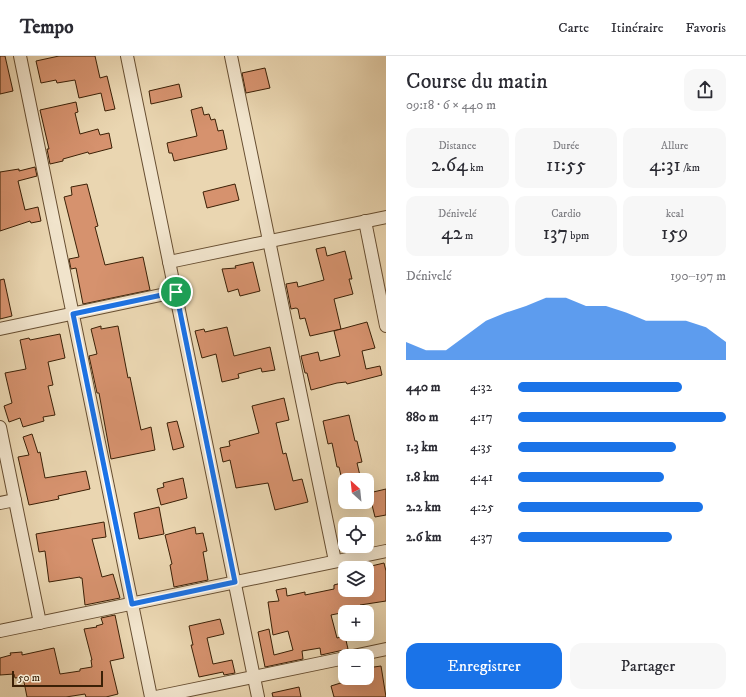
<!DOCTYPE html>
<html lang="fr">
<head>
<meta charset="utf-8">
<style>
	body { margin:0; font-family:"IM FELL DW Pica",serif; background:#f7f7f7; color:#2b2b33; height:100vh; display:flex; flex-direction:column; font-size:15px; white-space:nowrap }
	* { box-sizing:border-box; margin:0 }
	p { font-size:13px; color:#7c7c81 }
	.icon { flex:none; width:22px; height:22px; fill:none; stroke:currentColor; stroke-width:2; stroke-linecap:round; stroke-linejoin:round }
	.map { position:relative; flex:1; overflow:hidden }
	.panel { display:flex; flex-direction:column; background:#fff; width:360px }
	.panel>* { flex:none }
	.needle { width:26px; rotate:333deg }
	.controls { position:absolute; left:338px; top:417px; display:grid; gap:8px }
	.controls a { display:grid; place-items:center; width:36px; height:36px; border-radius:8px; background:#fff; box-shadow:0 4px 16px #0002; font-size:20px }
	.scale { position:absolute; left:12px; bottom:10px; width:91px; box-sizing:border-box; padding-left:4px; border:2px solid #3b2006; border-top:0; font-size:11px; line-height:14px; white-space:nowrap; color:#3b2006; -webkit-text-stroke:3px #f1e4cc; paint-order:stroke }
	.pin { position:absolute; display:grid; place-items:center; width:34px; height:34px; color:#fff; margin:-17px; border:2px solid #fff; border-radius:50%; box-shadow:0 1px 4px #0007 }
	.round { display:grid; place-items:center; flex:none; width:42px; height:42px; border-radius:12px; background:#f7f7f7 }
	.head { display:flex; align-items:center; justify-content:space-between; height:68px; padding:0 20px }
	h1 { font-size:22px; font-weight:600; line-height:30px }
	.metrics { display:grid; grid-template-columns:repeat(3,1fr); gap:6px; height:68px; padding:4px 20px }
	.metrics div { display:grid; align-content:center; border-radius:10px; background:#f7f7f7; text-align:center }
	.metrics b { font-size:20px; font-weight:600 }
	.metrics small { font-size:11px; font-weight:400 }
	.metrics p { font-size:11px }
	.chart { height:112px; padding:8px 20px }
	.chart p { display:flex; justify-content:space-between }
	.chart svg { width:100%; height:72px; margin-top:4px; fill:#1a73e8; opacity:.7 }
	.primary-button { display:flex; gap:8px; margin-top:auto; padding:8px 20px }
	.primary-button a { flex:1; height:46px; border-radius:12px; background:#1a73e8; color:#fff; font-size:16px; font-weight:600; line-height:46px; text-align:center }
	.primary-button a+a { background:#f7f7f7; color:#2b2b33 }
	ul { padding:0 20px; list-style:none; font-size:13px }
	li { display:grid; grid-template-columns:64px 48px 1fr; align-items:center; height:30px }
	li i { height:10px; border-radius:5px; background:#1a73e8 }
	header { display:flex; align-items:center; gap:24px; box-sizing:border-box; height:56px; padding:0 20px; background:#fff; border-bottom:1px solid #e1e1e2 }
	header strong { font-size:19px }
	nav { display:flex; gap:22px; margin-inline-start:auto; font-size:14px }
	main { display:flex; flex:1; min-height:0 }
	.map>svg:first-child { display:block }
	.building { fill:#d6926e; stroke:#3b2006 }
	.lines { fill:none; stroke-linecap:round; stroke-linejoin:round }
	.street-casing { stroke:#674e31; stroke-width:14 }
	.street { stroke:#f1e4cc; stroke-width:12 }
	.route-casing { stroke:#fff; stroke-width:8 }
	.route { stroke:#1a73e8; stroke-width:5 }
</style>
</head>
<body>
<header>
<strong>Tempo</strong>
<nav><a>Carte</a><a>Itinéraire</a><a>Favoris</a></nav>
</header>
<main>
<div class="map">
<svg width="386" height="641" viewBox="0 0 386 641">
	<rect width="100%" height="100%" fill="#ead6b1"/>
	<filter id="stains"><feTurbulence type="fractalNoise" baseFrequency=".005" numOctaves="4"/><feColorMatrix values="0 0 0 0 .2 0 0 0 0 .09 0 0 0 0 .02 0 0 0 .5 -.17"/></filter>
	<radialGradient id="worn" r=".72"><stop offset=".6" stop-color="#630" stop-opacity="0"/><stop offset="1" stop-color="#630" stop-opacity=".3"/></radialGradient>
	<g class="building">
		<path d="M0 0H5L13 35 0 38Z"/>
		<path d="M59 0H95L100 22 107 20 115 53 105 55 101 37 79 42 75 24 57 27 56 24 41 27 36 5Z"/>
		<path d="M265 12 270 32 246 37 242 17Z"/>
		<path d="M179 28 182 41 151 48 149 35Z"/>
		<path d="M76 46 78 56 75 57 80 78 98 73 100 79 109 77 112 92 89 98 88 96 63 103V105L50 108 47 93H49L40 54Z"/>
		<path d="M202 51 204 59 209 58 211 64 215 63 218 75 223 74 227 93 174 105 172 97H169L167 87 197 80 191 54Z"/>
		<path d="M35 111 37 120 18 125 25 154 38 151 41 165 31 167 30 165 0 175V116L19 113V115Z"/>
		<path d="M87 128 98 170 95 171 105 209 143 201 150 234 83 248 76 212 71 213 69 203 79 201 64 141 72 139 71 131Z"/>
		<path d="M235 128 239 144 207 152 203 136Z"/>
		<path d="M325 191 327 200 345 195 352 223H349L353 238 334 243 341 273 310 280 305 262 300 263 298 253 296 252 291 253 286 228 297 226 298 231 324 224 316 193Z"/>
		<path d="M253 206 260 235 240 240 238 233 228 236 222 213 236 212 235 210Z"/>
		<path d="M4 223 12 260 0 263V224Z"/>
		<path d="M367 266 375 292 362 295 366 313 380 310 382 319 347 328 346 326 337 327 311 334 307 317H305L301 300 318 296 320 305 340 300 334 275Z"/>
		<path d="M101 270V273L118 270 128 322 130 321 141 374 151 371 155 394 111 403 99 337H97L89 300 97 298 91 273Z"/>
		<path d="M227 271 234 300 270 291 275 314 262 316 261 312 238 318 239 322 222 326 216 298 202 302 195 275 204 273 205 276Z"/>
		<path d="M60 278 65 302 48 306 53 329 48 330 55 359 43 361 44 365 23 371 20 362 9 366 4 350 12 347 5 317 26 313 20 284 29 282 30 284Z"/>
		<path d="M284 342 289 364 276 367 283 398 286 397 293 425 302 423 308 446 275 454 268 427 236 432 230 404 223 406 220 392 230 390 229 385 259 377 252 350Z"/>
		<path d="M349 359 355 385H357L362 406 357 407 361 424H342L339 411H337L332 387 328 388 323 365Z"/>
		<path d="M177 365 184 391 173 394 167 367Z"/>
		<path d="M32 378 38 397 40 396 45 422 86 415 90 433 58 440 59 443 29 449 18 401 29 399 23 381Z"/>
		<path d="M183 422 187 442 161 449 157 433 164 431 163 427Z"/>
		<path d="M386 433V459L375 461 369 437Z"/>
		<path d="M159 451 164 478 139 483 134 457Z"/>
		<path d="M104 466 106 481 92 483 102 521 113 518 120 542 85 549 82 522H80V521L49 526 45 495 39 496 36 478Z"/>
		<path d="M195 471 196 478 203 477 207 495 203 496 208 524 174 531 170 509 172 508 165 479Z"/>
		<path d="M384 507 386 515V545L360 549 361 553 331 559 337 582 345 580 348 593 321 599 320 592 302 595 303 603 265 611 258 576 269 573 274 599 293 594 288 575 273 579 268 546 279 545 276 534 286 532 287 540 305 536V539L334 533V529L345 526V534H367V511Z"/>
		<path d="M115 559 124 602 110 605 118 638 106 641H86L85 638 66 641H27L23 621 15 622 14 618 0 619V602L11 599 10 597 22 596V599L54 592 60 618 80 615V613L92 611 91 604H92L84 573 97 571 96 570 103 568 101 562Z"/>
		<path d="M220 563 224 578 207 582 213 608 232 604 235 617 224 619 223 616 199 621 191 589H193L189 570Z"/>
		<path d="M381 610 386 641H334L331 630 347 625 346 622H367V612Z"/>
		<path d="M299 631 301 641H273L272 637Z"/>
	</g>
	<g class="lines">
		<defs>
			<g id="street">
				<path d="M20 0 151 641"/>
				<path d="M127 0 258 641"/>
				<path d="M231 0 335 505"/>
				<path d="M365 165 386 270"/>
				<path d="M169 206 386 161"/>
				<path d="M0 273 175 236"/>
				<path d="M0 371 40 567"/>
				<path d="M0 447 15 444"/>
				<path d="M0 575 386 495"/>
				<path d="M353 600 386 593"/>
				<path d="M156 641 345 602"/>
			</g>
		</defs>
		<use href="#street" class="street-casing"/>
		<use href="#street" class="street"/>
	</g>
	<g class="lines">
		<defs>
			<path id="route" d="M176 236 235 526 132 548 73 258Z"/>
		</defs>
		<use href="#route" class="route-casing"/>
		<use href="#route" class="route"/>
	</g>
	<rect width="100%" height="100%" filter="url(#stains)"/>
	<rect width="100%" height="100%" fill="url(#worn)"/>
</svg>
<div class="controls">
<a><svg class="needle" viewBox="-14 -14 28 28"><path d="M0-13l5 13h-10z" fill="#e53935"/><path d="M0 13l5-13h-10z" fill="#7c7c81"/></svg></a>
<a><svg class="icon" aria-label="locate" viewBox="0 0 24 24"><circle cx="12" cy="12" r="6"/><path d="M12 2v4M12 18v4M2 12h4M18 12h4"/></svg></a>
<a><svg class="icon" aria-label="layers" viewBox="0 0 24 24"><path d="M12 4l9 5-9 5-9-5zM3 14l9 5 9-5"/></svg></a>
<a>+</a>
<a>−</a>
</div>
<div class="scale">50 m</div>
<div class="pin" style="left:176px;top:236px;background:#1e9e55"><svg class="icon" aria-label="arrive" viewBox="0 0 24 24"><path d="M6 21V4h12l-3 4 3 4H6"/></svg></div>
</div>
<section class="panel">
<div class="head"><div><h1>Course du matin</h1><p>09:18 · 6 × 440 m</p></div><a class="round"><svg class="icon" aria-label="share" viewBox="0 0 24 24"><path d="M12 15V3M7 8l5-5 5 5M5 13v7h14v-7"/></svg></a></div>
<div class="metrics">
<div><p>Distance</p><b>2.64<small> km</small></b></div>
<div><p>Durée</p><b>11:55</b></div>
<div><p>Allure</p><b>4:31<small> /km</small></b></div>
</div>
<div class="metrics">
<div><p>Dénivelé</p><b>42<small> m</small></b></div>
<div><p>Cardio</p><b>137<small> bpm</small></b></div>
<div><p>kcal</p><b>159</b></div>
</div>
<div class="chart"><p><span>Dénivelé</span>190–197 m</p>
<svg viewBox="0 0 160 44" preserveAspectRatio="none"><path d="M0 44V33L10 38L20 38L30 29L40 20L50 15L60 11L70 6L80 6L90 11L100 11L110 15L120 20L130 20L140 20L150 24L160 33V44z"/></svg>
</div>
<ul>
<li><b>440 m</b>4:32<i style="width:79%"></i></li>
<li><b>880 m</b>4:17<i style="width:100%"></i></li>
<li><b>1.3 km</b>4:35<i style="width:76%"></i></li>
<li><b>1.8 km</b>4:41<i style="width:70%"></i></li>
<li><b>2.2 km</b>4:25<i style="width:89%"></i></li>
<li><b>2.6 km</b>4:37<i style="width:74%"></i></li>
</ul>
<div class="primary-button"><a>Enregistrer</a><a>Partager</a></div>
</section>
</main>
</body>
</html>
